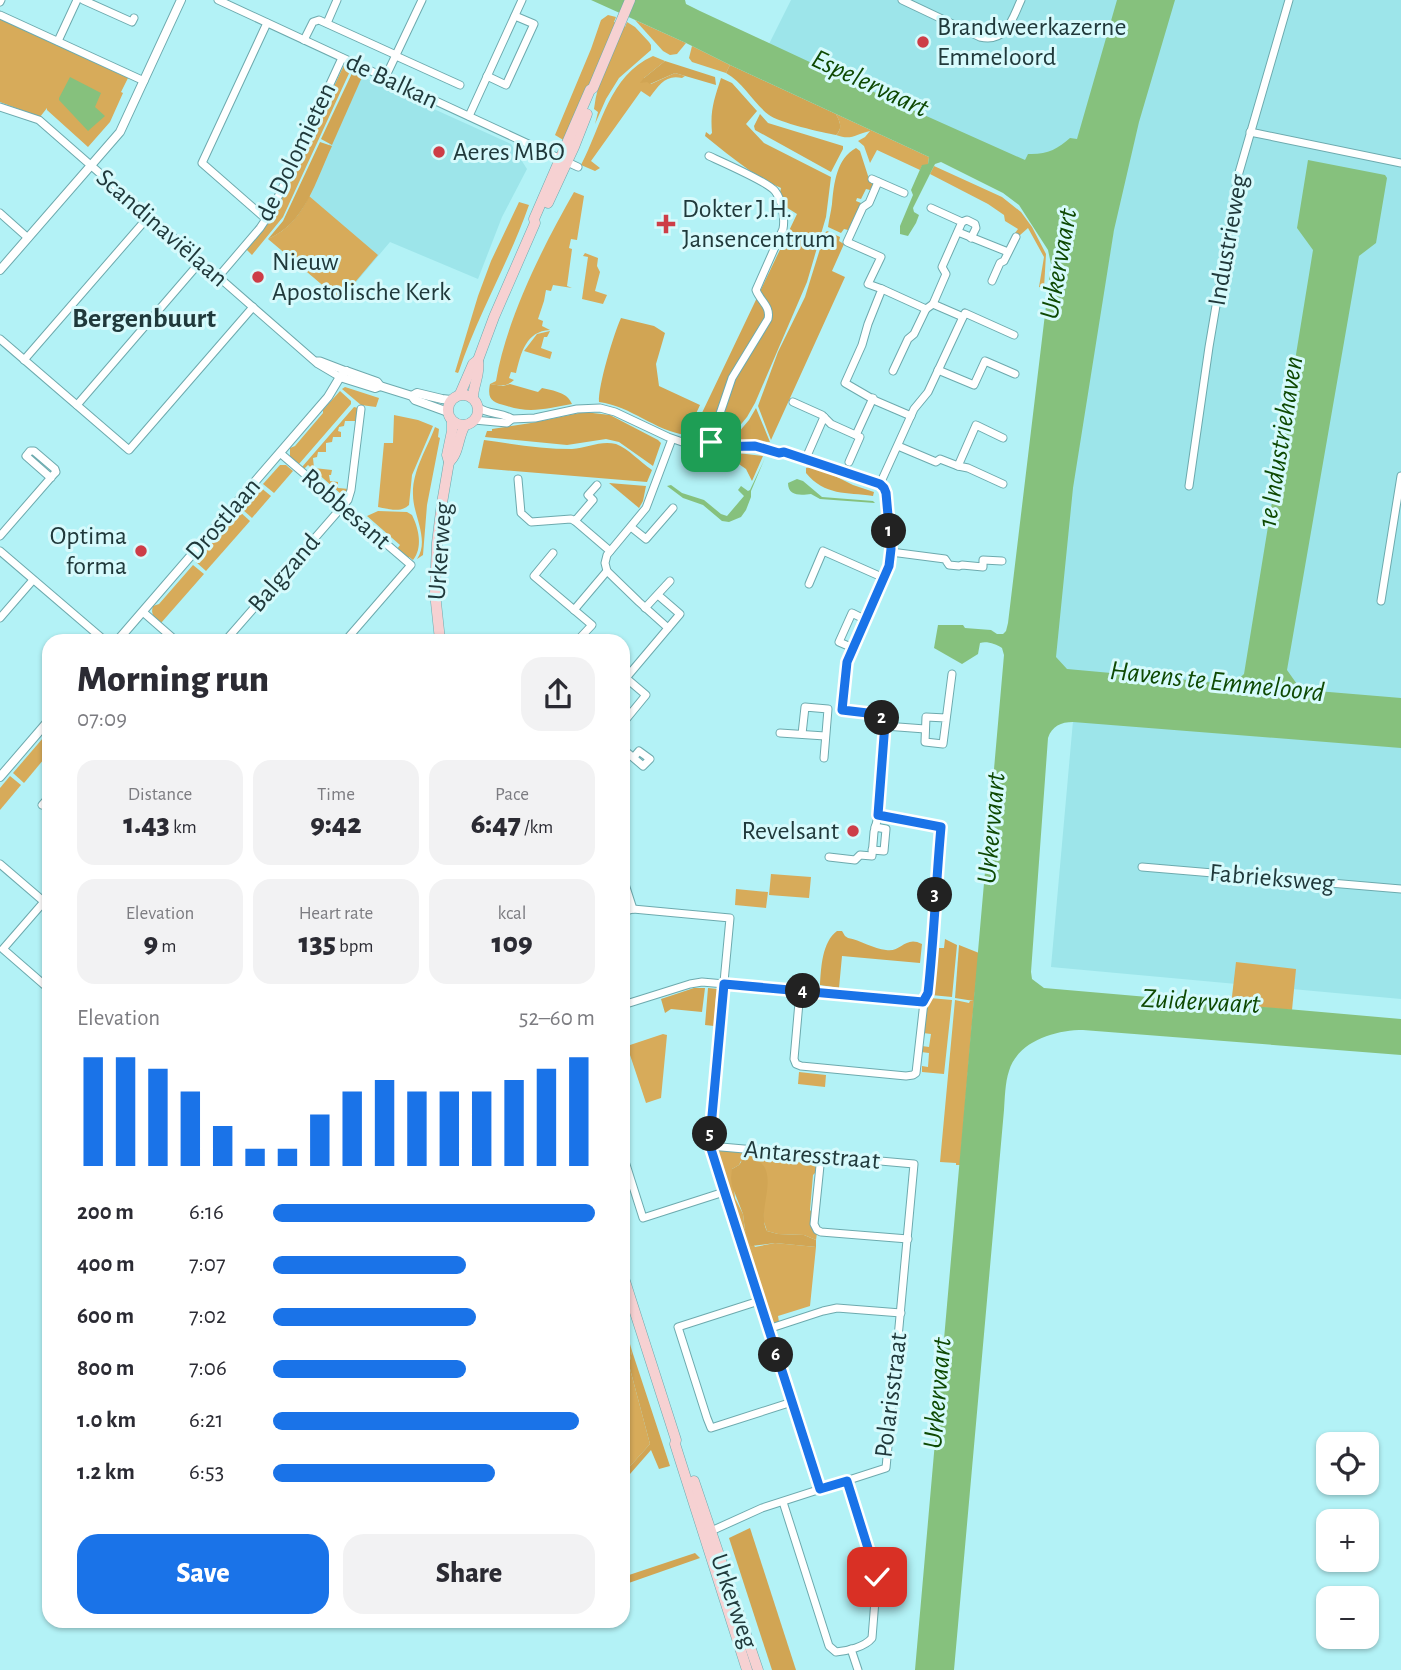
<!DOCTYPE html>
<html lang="en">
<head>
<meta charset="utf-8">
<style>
	body { margin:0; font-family:"Alegreya Sans",sans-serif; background:#f2f2f3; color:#2b2b33; height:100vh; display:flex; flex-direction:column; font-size:26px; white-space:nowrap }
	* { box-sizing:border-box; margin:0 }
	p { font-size:23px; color:#7c7c81 }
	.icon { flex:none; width:38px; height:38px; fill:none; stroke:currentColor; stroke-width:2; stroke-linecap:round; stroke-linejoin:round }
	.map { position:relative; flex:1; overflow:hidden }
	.side { position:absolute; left:42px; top:634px; width:588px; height:994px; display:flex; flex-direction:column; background:#fff; border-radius:21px; box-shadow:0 2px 5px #0004 }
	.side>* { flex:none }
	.controls { position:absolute; left:1316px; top:1432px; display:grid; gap:14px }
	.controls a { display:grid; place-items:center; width:63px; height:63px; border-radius:14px; background:#fff; box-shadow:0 2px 5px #0004; font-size:35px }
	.pin { position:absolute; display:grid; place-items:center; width:60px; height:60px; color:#fff; margin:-30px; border-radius:14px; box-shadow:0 4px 10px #0006 }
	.km { position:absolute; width:35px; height:35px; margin:-18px; border-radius:50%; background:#222; color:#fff; font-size:19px; line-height:35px; text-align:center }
	.round { display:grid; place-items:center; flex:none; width:74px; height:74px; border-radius:21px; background:#f2f2f3 }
	.headline { display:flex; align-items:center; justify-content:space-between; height:119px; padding:0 35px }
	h1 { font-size:38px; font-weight:800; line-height:52px }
	.stats { display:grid; grid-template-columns:repeat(3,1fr); gap:10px; height:119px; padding:7px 35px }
	.stats div { display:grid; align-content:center; border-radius:18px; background:#f2f2f3; text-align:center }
	.stats b { font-size:30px; font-weight:800 }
	.stats small { font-size:19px; font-weight:400 }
	.stats p { font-size:19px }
	.chart { height:196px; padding:14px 35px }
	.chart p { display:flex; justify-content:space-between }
	.chart svg { width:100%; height:126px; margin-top:7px; stroke:#1a73e8; stroke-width:6 }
	.action { display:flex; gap:14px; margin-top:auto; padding:14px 35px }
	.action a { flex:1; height:80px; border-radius:21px; background:#1a73e8; color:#fff; font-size:28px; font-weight:800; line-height:80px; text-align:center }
	.action a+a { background:#f2f2f3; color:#2b2b33 }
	ul { padding:0 35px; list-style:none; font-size:23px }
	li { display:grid; grid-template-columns:112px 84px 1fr; align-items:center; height:52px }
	li i { height:18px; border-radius:9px; background:#1a73e8 }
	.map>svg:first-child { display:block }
	.built { fill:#9de5ea }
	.green { fill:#d7ab5a }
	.forest { fill:#d1a554 }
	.water { fill:#86c17d }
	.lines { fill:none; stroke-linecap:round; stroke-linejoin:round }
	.minor-casing { stroke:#6daaae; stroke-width:9 }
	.tertiary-casing { stroke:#6daaae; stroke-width:10 }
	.secondary-casing { stroke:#6daaae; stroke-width:11 }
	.minor { stroke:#fff; stroke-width:7 }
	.tertiary { stroke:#fff; stroke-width:8 }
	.secondary { stroke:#f6d1d2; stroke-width:10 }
	.route-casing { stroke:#fff; stroke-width:14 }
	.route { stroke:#1a73e8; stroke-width:9 }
	.poi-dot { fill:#cd3d47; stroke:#d6fafc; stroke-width:2.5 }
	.labels { text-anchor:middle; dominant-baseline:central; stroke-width:6; stroke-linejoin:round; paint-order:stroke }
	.poi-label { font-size:26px; fill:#20393b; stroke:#d6fafc; text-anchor:start }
	.street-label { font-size:26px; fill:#20393b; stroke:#d6fafc }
	.water-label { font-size:28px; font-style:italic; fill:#0e4903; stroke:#d6fafc }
	.neighbourhood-label { font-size:28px; font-weight:bold; fill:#20393b; stroke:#d6fafc }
</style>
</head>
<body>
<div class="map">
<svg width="1401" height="1670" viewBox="0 0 1401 1670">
	<rect width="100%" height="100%" fill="#b3f2f6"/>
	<g class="built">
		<path d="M791 0H1401V999L1051 967 1073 721 1051 661 1064 526 1125 163 1018 168 769 44Z"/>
		<path d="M361 76 511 144 527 169 502 217 478 279 390 242 341 300 281 248Z"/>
	</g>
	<g class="green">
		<path d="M0 15 46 40 128 78 121 92 123 93 110 122 88 147 47 110V108L40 117 0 102Z"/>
		<path d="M608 15 616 17 614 22 616 23 565 141 555 135 591 49 601 20Z"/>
		<path d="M635 20 686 43 677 54 670 55 663 51Z"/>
		<path d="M627 22 635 27 649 42 651 45V50L619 78 606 99 595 124 598 112 594 109C597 80 612 53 623 26L625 27Z"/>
		<path d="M692 46 730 65 726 73 692 62 689 58Z"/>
		<path d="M653 56 665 61 644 78 651 84 675 73 685 76 682 78C666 74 659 85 650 97L641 91 591 161 600 168 595 171 581 165C602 125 609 76 653 56Z"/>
		<path d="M344 65 351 69 283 217 252 255 246 249 272 219Z"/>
		<path d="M836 114 929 157 928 165 922 166 920 170 877 150 870 163 864 146 858 141 865 137 870 131C855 134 852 141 836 135 843 128 840 122 836 114Z"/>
		<path d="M934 166 1002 197 1021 212 1032 227 1046 254 1044 288 1039 287 1044 257 1028 228 1019 236 1015 233 1018 229 1005 221 1004 215 988 204 930 174Z"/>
		<path d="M574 192 584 196 577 240 571 239 569 248 572 249 567 286 572 288 553 285 551 291 546 290 544 301 538 319 543 321 542 326 550 330C526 331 521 353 516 373L511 372 509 378 514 380C506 387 501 386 490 384L496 381C506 320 543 246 574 192Z"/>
		<path d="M309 196 378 255 340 300 268 239C287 231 301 214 309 196Z"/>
		<path d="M519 202 529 205C509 262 478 314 459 371L458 373 455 372 478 296 491 261Z"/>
		<path d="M585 253 598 258 597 266 600 272 595 291 607 295 603 304 582 299 588 257 583 256Z"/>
		<path d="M550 331 547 337H544L541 348 552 352 550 359 524 351 537 334Z"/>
		<path d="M345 387 379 398 376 407 361 405 342 389Z"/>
		<path d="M340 391 351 401V404L299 464 290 457V448L295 446 323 413V410Z"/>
		<path d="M354 407 358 408 356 421H345L344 426 339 427 338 431 341 432V437H333L332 442 326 443V452H318L317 457 313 458 314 468 332 470 331 475H329L330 481 338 482V488L349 489 346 497 341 499 337 498 341 494 308 465 304 469 302 467Z"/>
		<path d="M394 415 418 420 433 426 412 475 409 505C401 513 389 509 378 507L384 443H393Z"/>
		<path d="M435 427 439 429 438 437 440 438 427 505 423 555 417 559C430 540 413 515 413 495 412 471 427 449 435 427Z"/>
		<path d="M280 465H286L293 471 274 493 263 484Z"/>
		<path d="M260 487 271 496 252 518 242 509Z"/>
		<path d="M239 511 250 521 206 571 196 562Z"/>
		<path d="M378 511 407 512 412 515C419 529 423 548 413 560L409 557 407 558 397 549 400 545 367 516Z"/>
		<path d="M193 565 204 574 161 623C155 618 150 615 153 606L159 604Z"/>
		<path d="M49 731V753L24 783 13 773Z"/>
		<path d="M10 776 21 785 0 810V788Z"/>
		<path d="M771 874 811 877 809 898 769 895Z"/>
		<path d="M736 889 768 892 766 908 735 905Z"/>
		<path d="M1236 962 1296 969 1292 1010 1231 1005Z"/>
		<path d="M930 998 952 1000 944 1074 922 1072V1066L928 1067 929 1053 921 1052 922 1046 929 1047 931 1034 923 1033 925 1011Z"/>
		<path d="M955 1000 969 1003 970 1001H974L960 1165H956V1163L940 1162Z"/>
		<path d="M663 1034 667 1035 661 1098 646 1103 627 1046Z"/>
		<path d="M799 1072 826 1075 825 1087 798 1084Z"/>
		<path d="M720 1150 784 1155V1161L809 1163 810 1158 817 1162V1171L813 1175 810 1210 813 1214 812 1229 817 1233 816 1240 804 1235 778 1234 767 1231 763 1219 764 1209 741 1161 739 1165 732 1169 735 1198 743 1214 745 1230 755 1247 775 1243 816 1247 810 1306 778 1316 779 1322 774 1323 769 1319 768 1314 769 1313 764 1298H763L718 1155Z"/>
		<path d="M623 1320 632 1351 629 1365 650 1444 623 1474Z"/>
	</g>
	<g class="forest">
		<path d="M665 61 715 77 716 85 675 73 650 84 647 82 640 83 644 78Z"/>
		<path d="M730 65 836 114C840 122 843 128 836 135 824 133 777 122 769 115 753 103 744 83 726 73Z"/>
		<path d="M353 71 363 75 332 145 321 139Z"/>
		<path d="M721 78 732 83 757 111 746 124 764 143 831 177 826 217 807 282 755 403 747 417 728 440 707 441 690 438 797 214 778 202 781 188C753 176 729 155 705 136L706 132 710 135 712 133C710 110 714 100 721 78Z"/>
		<path d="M760 114 768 123 843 146V149L831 172 755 130 754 126Z"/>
		<path d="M320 142 332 146C316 180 305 224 268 239L283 221Z"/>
		<path d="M856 148 860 151 870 182 873 184 870 190 866 189 861 199 857 198 856 201 861 203 848 230 844 229 841 233 828 227C829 219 831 212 832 204 834 184 836 159 856 148Z"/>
		<path d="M827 231 840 237 839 241 844 244 832 271 845 277 771 440 758 406 778 352 805 297 825 233Z"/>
		<path d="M621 318 654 326 665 333 656 364 659 386 700 405 686 435C655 431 631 406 599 402 598 386 614 333 621 318Z"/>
		<path d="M490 384 503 386 510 384 538 392 542 388C554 391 567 392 572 404 548 408 531 414 507 406 492 402 487 400 490 384Z"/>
		<path d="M756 408 770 442 732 440 749 420Z"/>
		<path d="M584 412 610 415 658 440 661 443 653 466 619 442 606 439 567 445 485 437 487 431H492V429L531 423Z"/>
		<path d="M484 440C513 444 543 449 572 449 587 448 601 440 616 444 629 449 640 462 652 470L647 482 478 468Z"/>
		<path d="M729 452 763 456 752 481 746 469 727 456Z"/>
		<path d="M810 467 835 476 853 485 874 492 873 496C846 492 825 496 806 473V468Z"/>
		<path d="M609 483 646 486 643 501 639 508Z"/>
		<path d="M837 931H842L845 936 848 938C860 940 874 949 886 950 901 953 905 935 922 944L920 963 842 956 839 988 820 985C821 968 822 942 837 931Z"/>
		<path d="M945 939 957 945 952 997 931 995 935 958H937L938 948H944Z"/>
		<path d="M959 945 979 953 974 1001 955 998Z"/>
		<path d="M694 988H705L702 1012 671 1009 665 1013 661 999Z"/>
		<path d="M708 988 718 989 719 995 716 997 714 1026 705 1025Z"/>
		<path d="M752 1157C784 1170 755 1209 767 1231L778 1234 804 1235 816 1240V1247L775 1243 751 1246 745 1230 743 1214 732 1186 731 1178 732 1169 739 1165 744 1158Z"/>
		<path d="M632 1351 670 1466 659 1469 651 1450 623 1482V1474L650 1444 629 1365Z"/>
		<path d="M750 1528 796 1670H772L729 1538Z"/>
		<path d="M695 1553 700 1558 623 1585V1577Z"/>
	</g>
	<g class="water">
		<path d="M591 0H685L686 4 700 11 904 106 1025 160 1028 154C1046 155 1058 149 1070 138L1077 139 1117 0H1175L1139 122 1114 230 1073 488 1056 657 1067 669 1233 684 1244 674 1313 250 1297 228 1308 160 1385 175 1387 178 1376 243 1359 256 1287 670 1299 687 1305 690 1401 698V748L1073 722C1061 722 1052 726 1048 738L1031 972 1032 979 1044 988 1401 1019V1055L1083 1030C1055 1030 1018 1041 1009 1071 1005 1083 1005 1097 1004 1110L954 1670H915L1004 655 1002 648C996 644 987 641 980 643L978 654 962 664 934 648 938 625H963L965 628 991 630 997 634H1003L1006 631 1008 623 1051 264 1048 250 1019 205 1003 193 941 162 935 164 913 208 914 212 919 215 916 223 908 236 900 234V226L913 195 911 190 922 165 928 164 929 157 730 65 686 43Z"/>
		<path d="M70 77 101 93 95 107 105 116 88 131 59 100V98Z"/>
		<path d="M765 458 751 491V497L746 510 741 517 729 522 722 521 703 505 683 498 667 486 671 485 682 493 704 500 721 514 727 516 744 496 738 490 741 486 748 491 750 490Z"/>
		<path d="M797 479 803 481 822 497 873 501 875 503 820 499 811 494C802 495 788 497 788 483Z"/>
	</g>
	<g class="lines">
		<defs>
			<g id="minor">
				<path d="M83 0 132 22 134 18"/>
				<path d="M218 0 578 167"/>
				<path d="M902 0 980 37C1007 43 1012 19 1021 0"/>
				<path d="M0 2 1 0"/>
				<path d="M0 15 144 81"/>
				<path d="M327 23 337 0"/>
				<path d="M304 40 313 22 319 20 396 55"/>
				<path d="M58 41 77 0"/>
				<path d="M396 56 460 85"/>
				<path d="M487 76 506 85 534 24 515 16"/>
				<path d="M385 78 422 0"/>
				<path d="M0 107 39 120 318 364 340 377"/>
				<path d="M469 116 522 0"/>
				<path d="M1250 132 1401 163"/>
				<path d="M709 156C722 162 768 182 775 191 782 200 785 218 783 229L756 290C760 301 771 306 768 319L732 378 711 440V447"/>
				<path d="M872 179 904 193"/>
				<path d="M878 182 869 203 863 207 847 242 881 257 868 284 882 289 868 324 862 345 845 383 876 401 911 416"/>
				<path d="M0 213 28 238"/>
				<path d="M266 219 202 163 267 23"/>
				<path d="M962 222 967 220 975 224 976 228 971 238"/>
				<path d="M958 232 1008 252"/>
				<path d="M219 276 260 228 272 210 342 58"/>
				<path d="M992 281 1000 263 1004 261 1016 237"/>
				<path d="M882 289 926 309 933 304 946 274 942 267 962 222 931 208"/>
				<path d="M933 304 963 317 965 313 1014 335"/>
				<path d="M0 339 129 450 253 307"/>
				<path d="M24 360 149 216"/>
				<path d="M317 361H320L346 371"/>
				<path d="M938 370 974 385 985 361 1015 374"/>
				<path d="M893 371 908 339 914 334 926 309"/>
				<path d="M793 402 822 415 831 424 860 437 849 462"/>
				<path d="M77 405 201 261"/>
				<path d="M478 407C488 415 502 412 512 419"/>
				<path d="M474 420 507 423 512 419 535 418 577 409 600 408 615 412 668 437 685 443 708 447 755 446 779 453 784 452 880 484"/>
				<path d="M856 435 873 398"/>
				<path d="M898 446 936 462 940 459 958 466 968 468 1003 484"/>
				<path d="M280 453 411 565 346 640"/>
				<path d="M806 458 824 417"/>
				<path d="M958 466 976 425 1003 438"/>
				<path d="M518 479 521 513 531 522 571 519 575 521 593 500 588 495 597 485"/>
				<path d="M880 484 914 409 928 392 963 317"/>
				<path d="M1189 486 1209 347 1238 176 1289 0"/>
				<path d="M575 521 610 551"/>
				<path d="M631 527 646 539 673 508"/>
				<path d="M0 536 54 474 56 472 55 469 34 451H30L26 456 51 478"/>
				<path d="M0 551 104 640"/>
				<path d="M891 552 945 559 949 565 959 566 962 565 983 567V560L1002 561"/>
				<path d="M553 553 534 576 592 625 578 640"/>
				<path d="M809 584 823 551 884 578"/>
				<path d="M1381 601 1401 476"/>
				<path d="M645 608 670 581"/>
				<path d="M574 610 607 571"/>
				<path d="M143 612 175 640"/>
				<path d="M0 618 33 580"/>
				<path d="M668 628 639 602 607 571 605 563 607 555 646 508 672 439"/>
				<path d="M226 640 348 500 351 490 361 409"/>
				<path d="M853 648 839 642 852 613 866 620"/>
				<path d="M946 718 926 717 925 742 943 744 952 674"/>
				<path d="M623 723 646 695 626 678 680 614 658 595"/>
				<path d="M885 726 925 729"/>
				<path d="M780 733 825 736"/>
				<path d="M802 734 805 707 828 709 824 758"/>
				<path d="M623 749 643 766 650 759 639 751 634 757"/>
				<path d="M42 805 49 797"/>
				<path d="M872 850 884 851 886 829 875 827"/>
				<path d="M829 857 855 860 860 855 872 856 874 832 878 817 885 723C877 709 856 712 841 710L847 662 882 582 889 563 891 549 886 493 884 487 880 484"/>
				<path d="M0 864 49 906"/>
				<path d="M1142 867 1401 889"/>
				<path d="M623 878 633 909"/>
				<path d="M49 896 3 949 49 989"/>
				<path d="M623 912 633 909 730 918 710 1131V1146L819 1489"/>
				<path d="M800 991 794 1059 796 1064 801 1066 906 1076 913 1075 916 1073 924 1002 928 993C933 938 936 882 941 827L878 815"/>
				<path d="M623 1005 690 984 702 982 924 1002"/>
				<path d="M623 1155 643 1218 724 1192"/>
				<path d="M821 1156 814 1224 817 1230 821 1232 908 1239"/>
				<path d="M759 1301 678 1327 707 1418 711 1428 792 1402"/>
				<path d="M768 1329 823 1311 837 1308 901 1313"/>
				<path d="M783 1502 829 1646 836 1652C847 1651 865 1647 872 1638L877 1575 847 1481"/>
				<path d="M709 1532 762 1508 886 1468 914 1164 710 1146"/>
				<path d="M851 1649 858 1670"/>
			</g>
			<g id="tertiary">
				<path d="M0 270 120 132 181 0"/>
				<path d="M346 371 377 382 380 386 412 396 415 400 448 412"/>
				<path d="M340 377 375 388 380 386"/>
				<path d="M412 396 417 393 442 399 451 400"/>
				<path d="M118 640 328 397 340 377 346 371"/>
				<path d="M0 777 49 720"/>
			</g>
			<g id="secondary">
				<path d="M548 203 574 147 587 114"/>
				<path d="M460 394 473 364 478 360 494 317 535 223 534 219 590 90 593 88 630 0"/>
				<circle cx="463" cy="410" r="15"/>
				<path d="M473 398C473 385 481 373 478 360"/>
				<path d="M449 462C459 454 458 436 465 425"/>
				<path d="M440 640 435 593 437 543 442 503 449 462 447 455 452 431V421"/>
				<path d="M623 1275 676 1440 675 1444 747 1670"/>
				<path d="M694 1481 758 1670"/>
			</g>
		</defs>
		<use href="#minor" class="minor-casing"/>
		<use href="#tertiary" class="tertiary-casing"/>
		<use href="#secondary" class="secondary-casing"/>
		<use href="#minor" class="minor"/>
		<use href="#tertiary" class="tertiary"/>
		<use href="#secondary" class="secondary"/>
	</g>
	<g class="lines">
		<defs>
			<path id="route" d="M711 442V447L755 446 779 453 784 452 880 484 884 488 886 493 891 549 889 566 847 662 842 710 876 714 881 717 885 723 878 815 941 827C936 882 934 938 928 993L923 1002 724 984 710 1138 711 1149 722 1184 820 1489 847 1481 877 1577"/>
		</defs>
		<use href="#route" class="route-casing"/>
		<use href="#route" class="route"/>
	</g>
	<g class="poi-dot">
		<circle cx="923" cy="42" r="7"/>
		<circle cx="439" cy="152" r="7"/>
		<path d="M662.5 213.5h7v7h7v7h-7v7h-7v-7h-7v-7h7z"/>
		<circle cx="258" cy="277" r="7"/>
		<circle cx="141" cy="551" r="7"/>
		<circle cx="853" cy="831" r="7"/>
	</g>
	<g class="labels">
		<g class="poi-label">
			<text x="937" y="27">Brandweerkazerne<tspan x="937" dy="30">Emmeloord</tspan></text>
			<text x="453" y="152">Aeres MBO</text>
			<text x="682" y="209">Dokter J.H.<tspan x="682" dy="30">Jansencentrum</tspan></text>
			<text x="272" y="262">Nieuw<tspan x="272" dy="30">Apostolische Kerk</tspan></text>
			<text x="127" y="536" text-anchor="end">Optima<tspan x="127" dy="30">forma</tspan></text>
			<text x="839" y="831" text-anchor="end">Revelsant</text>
		</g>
		<g class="street-label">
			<text transform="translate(392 81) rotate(25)">de Balkan</text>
			<text transform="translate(296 152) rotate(-64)">de Dolomieten</text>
			<text transform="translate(162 228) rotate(41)">Scandinaviëlaan</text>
			<text transform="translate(1228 240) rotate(-80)">Industrieweg</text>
			<text transform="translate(346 509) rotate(41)">Robbesant</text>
			<text transform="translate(223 519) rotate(-49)">Drostlaan</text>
			<text transform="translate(440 551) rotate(-86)">Urkerweg</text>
			<text transform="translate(284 573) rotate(-49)">Balgzand</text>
			<text transform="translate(1272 878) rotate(5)">Fabrieksweg</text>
			<text transform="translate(812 1155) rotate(5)">Antaresstraat</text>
			<text transform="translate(891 1395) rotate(-83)">Polarisstraat</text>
			<text transform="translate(734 1601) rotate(71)">Urkerweg</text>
		</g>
		<g class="water-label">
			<text transform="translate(870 84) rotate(25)">Espelervaart</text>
			<text transform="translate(1059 264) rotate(-80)">Urkervaart</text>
			<text transform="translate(1281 442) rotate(-81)">1e Industriehaven</text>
			<text transform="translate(1217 682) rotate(6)">Havens te Emmeloord</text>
			<text transform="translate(992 828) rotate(-85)">Urkervaart</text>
			<text transform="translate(1201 1002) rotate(3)">Zuidervaart</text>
			<text transform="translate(938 1393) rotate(-85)">Urkervaart</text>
		</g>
		<g class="neighbourhood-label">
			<text x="144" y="319">Bergenbuurt</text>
		</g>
	</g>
</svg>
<div class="controls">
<a><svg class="icon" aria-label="locate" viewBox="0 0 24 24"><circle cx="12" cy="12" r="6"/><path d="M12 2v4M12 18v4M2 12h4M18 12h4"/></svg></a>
<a>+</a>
<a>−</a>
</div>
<div class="pin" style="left:711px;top:442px;background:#1e9e55"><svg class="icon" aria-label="arrive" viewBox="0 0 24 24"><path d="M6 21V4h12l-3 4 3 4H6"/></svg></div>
<div class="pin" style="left:877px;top:1577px;background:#d93025"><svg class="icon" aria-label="check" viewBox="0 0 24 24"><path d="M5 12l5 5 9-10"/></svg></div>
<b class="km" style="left:889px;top:531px">1</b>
<b class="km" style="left:882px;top:718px">2</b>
<b class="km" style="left:935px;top:895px">3</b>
<b class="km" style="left:803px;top:991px">4</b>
<b class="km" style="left:710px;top:1134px">5</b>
<b class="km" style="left:776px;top:1355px">6</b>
<section class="side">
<div class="headline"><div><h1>Morning run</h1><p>07:09</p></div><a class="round"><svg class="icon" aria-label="share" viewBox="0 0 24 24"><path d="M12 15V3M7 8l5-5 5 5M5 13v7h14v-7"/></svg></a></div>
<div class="stats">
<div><p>Distance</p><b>1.43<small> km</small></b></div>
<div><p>Time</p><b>9:42</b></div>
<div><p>Pace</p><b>6:47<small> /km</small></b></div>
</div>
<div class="stats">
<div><p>Elevation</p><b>9<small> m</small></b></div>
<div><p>Heart rate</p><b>135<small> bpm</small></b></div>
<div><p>kcal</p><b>109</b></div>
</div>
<div class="chart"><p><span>Elevation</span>52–60 m</p>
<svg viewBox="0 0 160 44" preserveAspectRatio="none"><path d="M5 44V6M15 44V6M25 44V10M35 44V18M45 44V30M55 44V38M65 44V38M75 44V26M85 44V18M95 44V14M105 44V18M115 44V18M125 44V18M135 44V14M145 44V10M155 44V6"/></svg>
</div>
<ul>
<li><b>200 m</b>6:16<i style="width:100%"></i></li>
<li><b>400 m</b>7:07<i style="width:60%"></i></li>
<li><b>600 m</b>7:02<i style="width:63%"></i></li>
<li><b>800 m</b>7:06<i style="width:60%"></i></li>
<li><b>1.0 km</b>6:21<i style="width:95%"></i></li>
<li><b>1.2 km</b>6:53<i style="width:69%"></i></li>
</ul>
<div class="action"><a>Save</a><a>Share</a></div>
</section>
</div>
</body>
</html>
